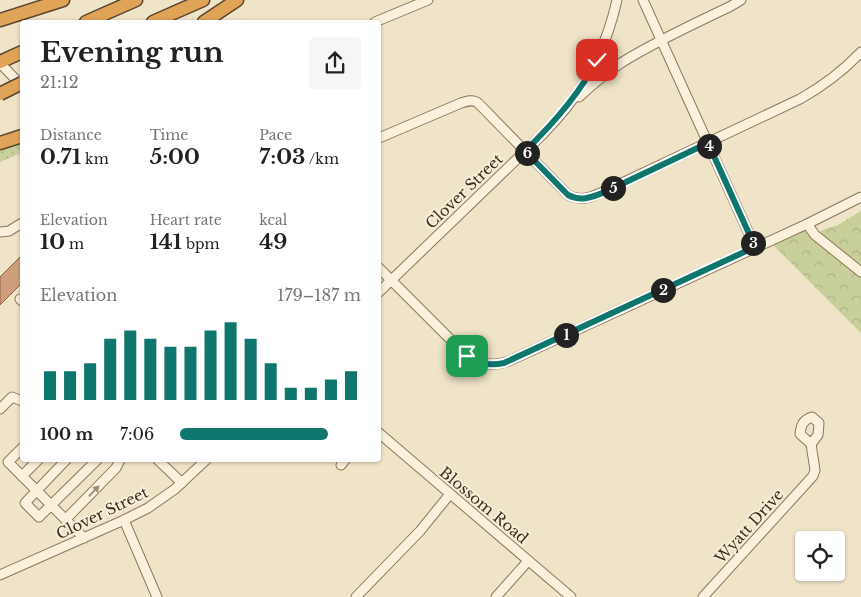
<!DOCTYPE html>
<html lang="en">
<head>
<meta charset="utf-8">
<style>
	body { margin:0; font-family:"Libre Baskerville",serif; background:#f6f6f6; color:#222; height:100vh; display:flex; flex-direction:column; font-size:19px; white-space:nowrap }
	* { box-sizing:border-box; margin:0 }
	p { font-size:16px; color:#767676 }
	.icon { flex:none; width:28px; height:28px; fill:none; stroke:currentColor; stroke-width:2; stroke-linecap:round; stroke-linejoin:round }
	.map { position:relative; flex:1; overflow:hidden }
	.drawer { position:absolute; left:20px; top:20px; width:361px; height:442px; display:flex; flex-direction:column; background:#fff; border-radius:5px; box-shadow:0 1px 4px #0004 }
	.drawer>* { flex:none }
	.fabs { position:absolute; left:795px; top:531px; display:grid; gap:10px }
	.fabs a { display:grid; place-items:center; width:50px; height:50px; border-radius:5px; background:#fff; box-shadow:0 1px 4px #0004; font-size:25px }
	.pin { position:absolute; display:grid; place-items:center; width:42px; height:42px; color:#fff; margin:-21px; border-radius:10px; box-shadow:0 2px 8px #0006 }
	.km { position:absolute; width:25px; height:25px; margin:-12px; border-radius:50%; background:#222; color:#fff; font-size:14px; line-height:25px; text-align:center }
	.round { display:grid; place-items:center; flex:none; width:52px; height:52px; border-radius:5px; background:#f6f6f6 }
	.overview { display:flex; align-items:center; justify-content:space-between; height:85px; padding:0 20px }
	h1 { font-size:28px; font-weight:700; line-height:38px }
	.figures { display:grid; grid-template-columns:repeat(3,1fr); gap:8px; height:85px; padding:5px 20px }
	.figures div { display:grid; align-content:center }
	.figures b { font-size:21px; font-weight:700 }
	.figures small { font-size:14px; font-weight:400 }
	.figures p { font-size:14px }
	.chart { height:140px; padding:10px 20px }
	.chart p { display:flex; justify-content:space-between }
	.chart svg { width:100%; height:90px; margin-top:5px; stroke:#0f766e; stroke-width:6 }
	ul { padding:0 20px; list-style:none; font-size:16px }
	li { display:grid; grid-template-columns:80px 60px 1fr; align-items:center; height:38px }
	li i { height:12px; border-radius:6px; background:#0f766e }
	.map>svg:first-child { display:block }
	.grass { fill:url(#grass-dots) }
	.forest { fill:url(#forest-crowns) }
	.building { fill:#cf9f7d; stroke:#8d5f41 }
	.lines { fill:none; stroke-linecap:round; stroke-linejoin:round }
	.minor-casing { stroke:#8d765c; stroke-width:11 }
	.highway-casing { stroke:#5b4430; stroke-width:15 }
	.minor { stroke:#faf1dc; stroke-width:9 }
	.highway { stroke:#e0a458; stroke-width:12 }
	.highway-bridge-casing { stroke:#5b4430; stroke-width:15; stroke-linecap:butt }
	.highway-bridge { stroke:#e0a458; stroke-width:12 }
	.oneway { fill:#9c907e }
	.route-casing { stroke:#fff; stroke-width:10 }
	.route { stroke:#0f766e; stroke-width:6 }
	.labels { text-anchor:middle; dominant-baseline:central; stroke-width:4; stroke-linejoin:round; paint-order:stroke }
	.street-label { font-size:15px; fill:#3d2e20; stroke:#f7eed8 }
</style>
</head>
<body>
<div class="map">
<svg width="861" height="597" viewBox="0 0 861 597">
	<defs>
		<pattern id="grass-dots" width="8" height="8" patternUnits="userSpaceOnUse" patternTransform="scale(1.25)"><rect width="8" height="8" fill="#c9cf9b"/><path d="M2 2h.1M6 6h.1" fill="none" stroke="#aeb285" stroke-width="1.8" stroke-linecap="round"/></pattern>
		<pattern id="forest-crowns" width="20" height="18" patternUnits="userSpaceOnUse" patternTransform="scale(1.25)"><rect width="20" height="18" fill="#c9cf9b"/><path d="M2 6a3 3 0 1 1 6 0M12 15a3 3 0 1 1 6 0" fill="none" stroke="#aeb285"/></pattern>
	</defs>
	<rect width="100%" height="100%" fill="#f0e4c8"/>
	<path class="grass" d="M22 144V153L0 162V151Z"/>
	<g class="forest">
		<path d="M861 211V268L818 233 823 230 838 225Z"/>
		<path d="M805 230 809 232 861 276V333L773 245Z"/>
	</g>
	<path class="building" d="M22 255V283L0 305V277Z"/>
	<g class="lines">
		<defs>
			<g id="minor">
				<path d="M643 0 755 247"/>
				<path d="M375 22 428 0"/>
				<path d="M0 63 22 86"/>
				<path d="M579 97C592 85 606 73 621 63 656 41 694 24 731 6L741 0"/>
				<path d="M379 138 461 103C467 101 473 99 478 103L568 195C581 202 592 197 605 191L800 99C823 86 843 71 861 52"/>
				<path d="M807 224 815 235 861 272"/>
				<path d="M0 232 9 231 22 223"/>
				<path d="M379 268 467 356C481 365 494 367 509 361L807 224 861 197"/>
				<path d="M379 292 543 134C551 125 559 117 566 108 592 76 608 40 617 0"/>
				<path d="M20 299 22 301"/>
				<path d="M0 409 12 397 22 401"/>
				<path d="M379 433 571 597"/>
				<path d="M22 448 8 462 84 538"/>
				<path d="M66 460 25 503 39 517 97 460"/>
				<path d="M158 460 182 483"/>
				<path d="M341 465 345 460"/>
				<path d="M22 476 38 460"/>
				<path d="M66 519 116 468 120 460"/>
				<path d="M124 520 157 597"/>
				<path d="M0 575 124 520 148 508 175 489 206 460"/>
				<path d="M356 597 420 531 450 494"/>
				<path d="M496 597 528 561"/>
				<path d="M703 597 813 476 815 470 811 444 800 434C801 425 803 420 812 417L819 423 818 435 811 444"/>
			</g>
			<g id="highway">
				<path d="M0 20 63 0"/>
				<path d="M86 22 136 0"/>
				<path d="M153 22 203 0"/>
				<path d="M204 22 237 0"/>
				<path d="M0 62 22 52"/>
				<path d="M0 143 22 136"/>
			</g>
		</defs>
		<use href="#minor" class="minor-casing"/>
		<use href="#highway" class="highway-casing"/>
		<use href="#minor" class="minor"/>
		<use href="#highway" class="highway"/>
		<defs>
			<path id="highway-bridge" d="M0 94 22 83"/>
		</defs>
		<use href="#highway-bridge" class="highway-bridge-casing"/>
		<use href="#highway-bridge" class="highway-bridge"/>
	</g>
	<defs><path id="oneway-solid" d="M-6-.8H1V-3.2L6.5 0L1 3.2V.8H-6Z" transform="scale(1.25)"/></defs>
	<use class="oneway" href="#oneway-solid" transform="translate(94 491) rotate(-46)"/>
	<g class="lines">
		<defs>
			<path id="route" d="M467 356C480 364 490 366 504 363L755 247 708 143 605 192C592 197 581 202 568 195L525 151C553 124 579 95 597 60"/>
		</defs>
		<use href="#route" class="route-casing"/>
		<use href="#route" class="route"/>
	</g>
	<g class="labels">
		<g class="street-label">
			<text transform="translate(464 191) rotate(-44)">Clover Street</text>
			<text transform="translate(484 505) rotate(40)">Blossom Road</text>
			<text transform="translate(102 513) rotate(-26)">Clover Street</text>
			<text transform="translate(749 526) rotate(-48)">Wyatt Drive</text>
		</g>
	</g>
</svg>
<div class="fabs">
<a><svg class="icon" aria-label="locate" viewBox="0 0 24 24"><circle cx="12" cy="12" r="6"/><path d="M12 2v4M12 18v4M2 12h4M18 12h4"/></svg></a>
</div>
<div class="pin" style="left:467px;top:356px;background:#1e9e55"><svg class="icon" aria-label="arrive" viewBox="0 0 24 24"><path d="M6 21V4h12l-3 4 3 4H6"/></svg></div>
<div class="pin" style="left:597px;top:60px;background:#d93025"><svg class="icon" aria-label="check" viewBox="0 0 24 24"><path d="M5 12l5 5 9-10"/></svg></div>
<b class="km" style="left:566px;top:335px">1</b>
<b class="km" style="left:663px;top:290px">2</b>
<b class="km" style="left:753px;top:243px">3</b>
<b class="km" style="left:709px;top:146px">4</b>
<b class="km" style="left:613px;top:188px">5</b>
<b class="km" style="left:527px;top:153px">6</b>
<section class="drawer">
<div class="overview"><div><h1>Evening run</h1><p>21:12</p></div><a class="round"><svg class="icon" aria-label="share" viewBox="0 0 24 24"><path d="M12 15V3M7 8l5-5 5 5M5 13v7h14v-7"/></svg></a></div>
<div class="figures">
<div><p>Distance</p><b>0.71<small> km</small></b></div>
<div><p>Time</p><b>5:00</b></div>
<div><p>Pace</p><b>7:03<small> /km</small></b></div>
</div>
<div class="figures">
<div><p>Elevation</p><b>10<small> m</small></b></div>
<div><p>Heart rate</p><b>141<small> bpm</small></b></div>
<div><p>kcal</p><b>49</b></div>
</div>
<div class="chart"><p><span>Elevation</span>179–187 m</p>
<svg viewBox="0 0 160 44" preserveAspectRatio="none"><path d="M5 44V30M15 44V30M25 44V26M35 44V14M45 44V10M55 44V14M65 44V18M75 44V18M85 44V10M95 44V6M105 44V14M115 44V26M125 44V38M135 44V38M145 44V34M155 44V30"/></svg>
</div>
<ul>
<li><b>100 m</b>7:06<i style="width:82%"></i></li>
</ul>
</section>
</div>
</body>
</html>
